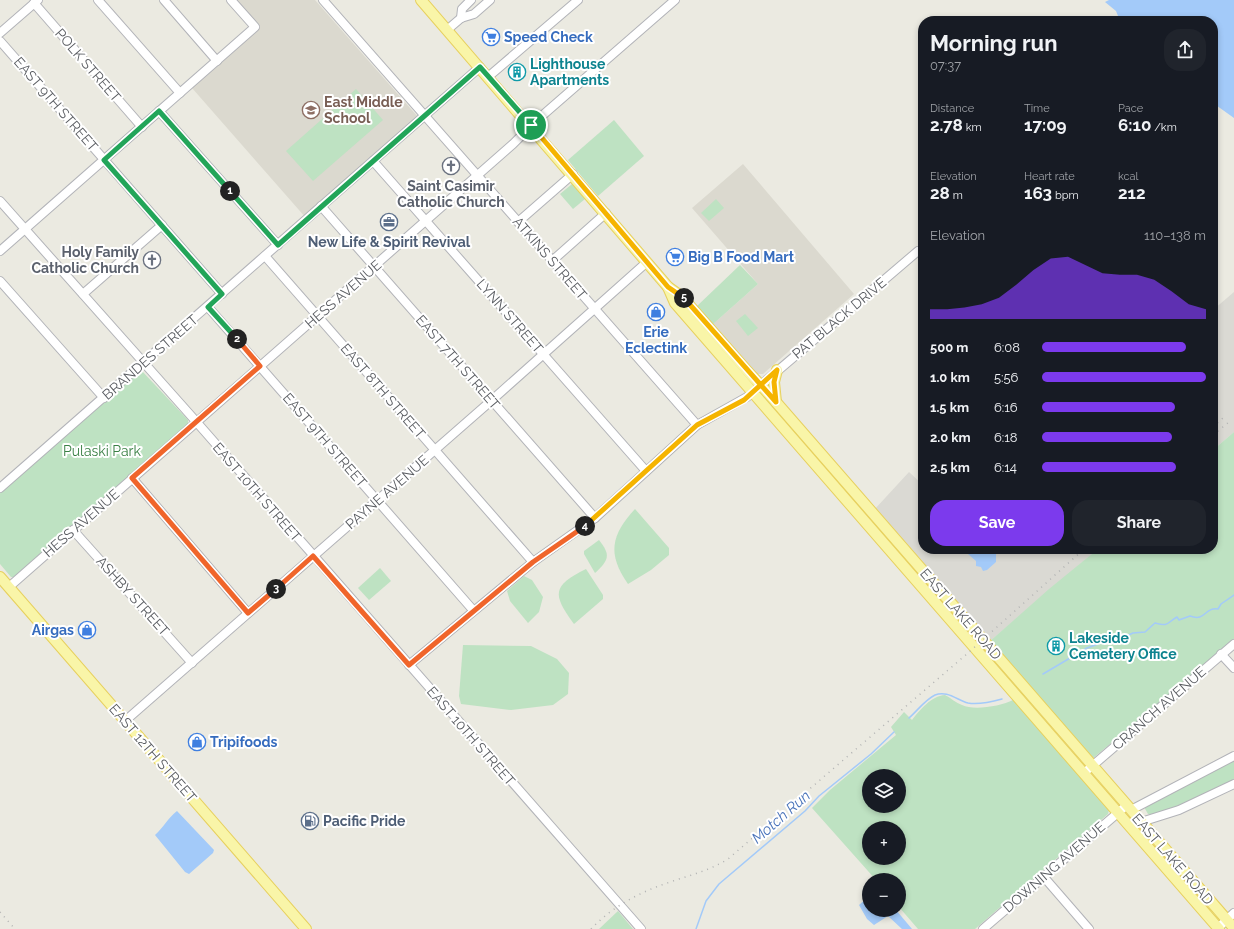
<!DOCTYPE html>
<html lang="en">
<head>
<meta charset="utf-8">
<style>
	body { margin:0; font-family:Raleway,sans-serif; background:#20242c; color:#f1f3f6; height:100vh; display:flex; flex-direction:column; font-size:15px; white-space:nowrap }
	* { box-sizing:border-box; margin:0 }
	p { font-size:13px; color:#9ea1a6 }
	.icon { flex:none; width:22px; height:22px; fill:none; stroke:currentColor; stroke-width:2; stroke-linecap:round; stroke-linejoin:round }
	.map { position:relative; flex:1; overflow:hidden }
	.drawer { position:absolute; left:918px; top:16px; width:300px; height:538px; display:flex; flex-direction:column; background:#171b24; border-radius:16px; box-shadow:0 2px 6px #0003 }
	.drawer>* { flex:none }
	.controls { position:absolute; left:862px; top:769px; display:grid; gap:8px }
	.controls a { display:grid; place-items:center; width:44px; height:44px; border-radius:50%; background:#171b24; box-shadow:0 2px 6px #0003; font-size:20px }
	.pin { position:absolute; display:grid; place-items:center; width:34px; height:34px; color:#fff; margin:-17px; border:2px solid #fff; border-radius:50%; box-shadow:0 1px 4px #0007 }
	.km { position:absolute; width:20px; height:20px; margin:-10px; border-radius:50%; background:#222; color:#fff; font-size:11px; line-height:20px; text-align:center }
	.round { display:grid; place-items:center; flex:none; width:42px; height:42px; border-radius:16px; background:#20242c }
	.summary { display:flex; align-items:center; justify-content:space-between; height:68px; padding:0 12px }
	h1 { font-size:22px; font-weight:700; line-height:30px }
	.figures { display:grid; grid-template-columns:repeat(3,1fr); gap:6px; height:68px; padding:4px 12px }
	.figures div { display:grid; align-content:center }
	.figures b { font-size:17px; font-weight:700 }
	.figures small { font-size:11px; font-weight:400 }
	.figures p { font-size:11px }
	.chart { height:112px; padding:8px 12px }
	.chart p { display:flex; justify-content:space-between }
	.chart svg { width:100%; height:72px; margin-top:4px; fill:#7c3aed; opacity:.7 }
	.button { display:flex; gap:8px; margin-top:auto; padding:8px 12px }
	.button a { flex:1; height:46px; border-radius:16px; background:#7c3aed; color:#fff; font-size:16px; font-weight:700; line-height:46px; text-align:center }
	.button a+a { background:#20242c; color:#f1f3f6 }
	ul { padding:0 12px; list-style:none; font-size:13px }
	li { display:grid; grid-template-columns:64px 48px 1fr; align-items:center; height:30px }
	li i { height:10px; border-radius:5px; background:#7c3aed }
	.map>svg:first-child { display:block }
	.industrial { fill:#dad9d3 }
	.education { fill:#dbd9cf }
	.green { fill:#bee2c2; fill-rule:evenodd }
	.water { fill:#a3caf9 }
	.lines { fill:none; stroke-linecap:round; stroke-linejoin:round }
	.stream { stroke:#a3caf9; stroke-width:1.5 }
	.minor-casing { stroke:#b2b3b8; stroke-width:10 }
	.major-casing { stroke:#e7d05e; stroke-width:12 }
	.minor { stroke:#fff; stroke-width:8 }
	.major { stroke:#f9f5a8; stroke-width:10 }
	.rail { stroke:#b2b3b3; stroke-width:1.5; stroke-dasharray:1 5; stroke-linecap:butt }
	.split-1-casing { stroke:#fff; stroke-width:8 }
	.split-2-casing { stroke:#fff; stroke-width:8 }
	.split-3-casing { stroke:#fff; stroke-width:8 }
	.split-4-casing { stroke:#fff; stroke-width:8 }
	.split-5-casing { stroke:#fff; stroke-width:8 }
	.split-6-casing { stroke:#fff; stroke-width:8 }
	.split-1 { stroke:#22a559; stroke-width:5 }
	.split-2 { stroke:#22a559; stroke-width:5 }
	.split-3 { stroke:#f0652b; stroke-width:5 }
	.split-4 { stroke:#f0652b; stroke-width:5 }
	.split-5 { stroke:#f5b400; stroke-width:5 }
	.split-6 { stroke:#f5b400; stroke-width:5 }
	.labels { text-anchor:middle; dominant-baseline:central; stroke-width:4; stroke-linejoin:round; paint-order:stroke }
	.shop-label { font-size:14px; font-weight:bold; fill:#366cbe; stroke:#fff; text-anchor:start }
	.culture-label { font-size:14px; font-weight:bold; fill:#0d838f; stroke:#fff; text-anchor:start }
	.street-label { font-size:14px; fill:#595c61; stroke:#fff }
	.education-label { font-size:14px; font-weight:bold; fill:#785e54; stroke:#fff; text-anchor:start }
	.worship-label { font-size:14px; font-weight:bold; fill:#5b616d; stroke:#fff }
	.service-label { font-size:14px; font-weight:bold; fill:#4e5e75; stroke:#fff }
	.park-label { font-size:14px; fill:#3a8045; stroke:#fff }
	.water-label { font-size:15px; font-style:italic; fill:#4973ba; stroke:#fff }
</style>
</head>
<body>
<div class="map">
<svg width="1234" height="929" viewBox="0 0 1234 929">
	<rect width="100%" height="100%" fill="#ebeae1"/>
	<g class="industrial">
		<path d="M1234 292V432L1213 450V310Z"/>
		<path d="M909 472 923 485V549H1098L989 642 874 510Z"/>
	</g>
	<g class="education">
		<path d="M236 0H315L418 117 306 218 192 88 260 27Z"/>
		<path d="M743 164 854 294 763 374H756L712 325 758 284 692 208Z"/>
	</g>
	<g class="green">
		<path d="M356 89 383 120 313 181 286 151Z"/>
		<path d="M614 120 644 156 598 196 568 160Z"/>
		<path d="M572 184 585 199 573 209 560 194Z"/>
		<path d="M716 199 724 208 709 221 701 213Z"/>
		<path d="M740 265 758 284 712 325 696 307Z"/>
		<path d="M745 314 758 328 748 336 736 321Z"/>
		<path d="M141 370 188 420V425L14 577H11L0 564V492Z"/>
		<path d="M1234 432V641L1092 759 989 642 1049 589 1098 549H1213V450Z"/>
		<path d="M635 509 669 548V555L651 570 628 584C607 554 611 535 635 509Z"/>
		<path d="M599 540C611 555 609 560 595 573L584 554V551Z"/>
		<path d="M380 568 391 581 369 600 358 588Z"/>
		<path d="M586 569 603 595V599L574 624C552 594 552 586 586 569Z"/>
		<path d="M524 576 532 580 543 597 539 612 528 623 510 601 507 591Z"/>
		<path d="M463 645 531 646 557 659 569 673 568 694 553 705 511 710 461 704 459 696Z"/>
		<path d="M945 695C951 698 956 703 962 705 974 711 1001 706 1013 700L1109 810 1108 814 975 929H918L899 907V880H876L812 808 830 790 896 735 891 727 904 712 912 720C920 710 931 696 945 695ZM869 776H899V806H869ZM869 828H899V858H869Z"/>
		<path d="M1234 759V781C1211 792 1172 815 1148 814L1144 807Z"/>
		<path d="M618 911 633 929H599Z"/>
	</g>
	<g class="water">
		<path d="M1109 0H1234V118L1213 103V21H1120L1116 11 1105 2Z"/>
		<path d="M967 549H996V562L987 570 983 571 981 567 976 566V561L968 554Z"/>
		<path d="M177 811 214 850 213 853 189 874 185 872 155 835C163 828 168 818 177 811Z"/>
		<path d="M869 896V910H896L912 929H902L888 916 874 925 867 919 859 905Z"/>
	</g>
	<g class="lines">
		<g class="stream">
			<path d="M1043 674 1087 648 1106 641H1116L1133 633 1145 632 1155 623C1170 627 1166 623 1177 617L1179 620 1190 616C1206 622 1204 607 1218 609L1221 604 1234 595"/>
			<path d="M909 718C917 711 926 699 935 695 947 690 957 700 968 703 979 705 991 702 1002 699"/>
			<path d="M696 929 706 901 719 884 805 811 819 796 871 754 894 732"/>
		</g>
		<defs>
			<g id="minor">
				<path d="M98 0 180 93"/>
				<path d="M164 0 217 61"/>
				<path d="M323 0 697 425"/>
				<path d="M34 3 142 127"/>
				<path d="M461 18 462 9 471 0"/>
				<path d="M447 30 461 18 474 14 490 0"/>
				<path d="M0 33 38 0"/>
				<path d="M0 41 222 294"/>
				<path d="M488 77 578 0"/>
				<path d="M159 111 278 245"/>
				<path d="M373 161 646 471"/>
				<path d="M0 201 193 418 641 929"/>
				<path d="M321 206 595 518"/>
				<path d="M518 222 573 174"/>
				<path d="M0 251 255 27 231 0"/>
				<path d="M265 256 533 562"/>
				<path d="M552 261 606 213"/>
				<path d="M0 281 104 398"/>
				<path d="M83 294 162 225"/>
				<path d="M208 307 473 610"/>
				<path d="M132 478 248 613"/>
				<path d="M0 488 480 67"/>
				<path d="M73 530 192 663"/>
				<path d="M9 587 513 144 536 121 675 0"/>
				<path d="M1221 654 1234 668"/>
				<path d="M409 665 533 562 595 518 697 425 747 397 918 251"/>
				<path d="M125 721 492 400 647 262"/>
				<path d="M1084 773 1234 644"/>
				<path d="M1131 810 1234 756"/>
				<path d="M1141 822 1179 810 1234 784"/>
				<path d="M1043 876 1089 929"/>
				<path d="M1218 928 1234 913"/>
				<path d="M983 929 1127 805"/>
			</g>
			<g id="major">
				<path d="M421 0 668 287 682 297 748 372 769 394 1234 928"/>
				<path d="M668 287 675 303 1219 929"/>
				<path d="M776 402 774 382 777 370"/>
				<path d="M0 577 306 929"/>
			</g>
		</defs>
		<use href="#minor" class="minor-casing"/>
		<use href="#major" class="major-casing"/>
		<use href="#minor" class="minor"/>
		<use href="#major" class="major"/>
		<g class="rail">
			<path d="M1213 427 1224 417"/>
			<path d="M1213 435 1229 422"/>
			<path d="M0 912 15 929"/>
			<path d="M591 929C613 906 640 892 670 882 690 875 709 871 728 859L968 653 1084 549"/>
		</g>
	</g>
	<g class="lines">
		<defs>
			<path id="split-1" d="M230 191 278 245 480 67 531 125"/>
			<path id="split-2" d="M230 191 159 111 104 160 222 294 208 307 237 339"/>
			<path id="split-3" d="M237 339 260 366 132 478 248 613 276 589"/>
			<path id="split-4" d="M276 589 313 556 409 665 533 562 585 526"/>
			<path id="split-5" d="M585 526 697 425 744 400 777 370 774 382 776 402 684 298"/>
			<path id="split-6" d="M531 125 668 287 684 298"/>
		</defs>
		<use href="#split-1" class="split-1-casing"/>
		<use href="#split-2" class="split-2-casing"/>
		<use href="#split-3" class="split-3-casing"/>
		<use href="#split-4" class="split-4-casing"/>
		<use href="#split-5" class="split-5-casing"/>
		<use href="#split-6" class="split-6-casing"/>
		<use href="#split-1" class="split-1"/>
		<use href="#split-2" class="split-2"/>
		<use href="#split-3" class="split-3"/>
		<use href="#split-4" class="split-4"/>
		<use href="#split-5" class="split-5"/>
		<use href="#split-6" class="split-6"/>
	</g>
	<defs>
		<symbol id="supermarket-ring" viewBox="-11 -11 22 22"><circle r="9.5" fill="#fff" stroke="#3f7fe0" stroke-width="1.5"/><path d="M-6-5.5h2.5l.6 2H6L4.5 2H-2.5L-4.4-4H-6ZM-1.5 3.2a1.3 1.3 0 1 0 .1 0ZM3 3.2a1.3 1.3 0 1 0 .1 0Z" fill="#3f7fe0"/></symbol>
		<symbol id="building-ring" viewBox="-11 -11 22 22"><circle r="9.5" fill="#fff" stroke="#0f9aa8" stroke-width="1.5"/><path d="M-4-6H4V6H1V3H-1V6H-4ZM-2.5-4.3h1.7v1.8h-1.7ZM.8-4.3h1.7v1.8H.8ZM-2.5-1h1.7V.8h-1.7ZM.8-1h1.7V.8H.8Z" fill="#0f9aa8"/></symbol>
		<symbol id="school-ring" viewBox="-11 -11 22 22"><circle r="9.5" fill="#fff" stroke="#8d6e63" stroke-width="1.5"/><path d="M0-5L7-2L0 1L-7-2ZM-4 1L0 2.5L4 1V4Q0 6-4 4Z" fill="#8d6e63"/></symbol>
		<symbol id="church-ring" viewBox="-11 -11 22 22"><circle r="9.5" fill="#fff" stroke="#6b7280" stroke-width="1.5"/><path d="M-1.2-6h2.4v3.5h3.3v2.4h-3.3V6h-2.4V-.1h-3.3v-2.4h3.3Z" fill="#6b7280"/></symbol>
		<symbol id="office-ring" viewBox="-11 -11 22 22"><circle r="9.5" fill="#fff" stroke="#5c6f8a" stroke-width="1.5"/><path d="M-6-3h4V-5.5h4V-3h4V5H-6ZM-1-4.5V-3h2v-1.5ZM-6 0V1H6V0Z" fill="#5c6f8a"/></symbol>
		<symbol id="shop-ring" viewBox="-11 -11 22 22"><circle r="9.5" fill="#fff" stroke="#3f7fe0" stroke-width="1.5"/><path d="M-5-2.5h2.3a2.7 3.5 0 0 1 5.4 0H5L5.5 6h-11ZM-1.5-2.5h3a1.5 2.3 0 0 0-3 0Z" fill="#3f7fe0"/></symbol>
		<symbol id="fuel-ring" viewBox="-11 -11 22 22"><circle r="9.5" fill="#fff" stroke="#5c6f8a" stroke-width="1.5"/><path d="M-5.5-6h7V0h2V4h1.3V-2.5L3-4.5l.8-.8L6-3V5H2.5V1h-1V6h-7ZM-4.2-4.7v3.2H.2V-4.7Z" fill="#5c6f8a"/></symbol>
	</defs>
	<g fill-rule="evenodd">
		<use href="#supermarket-ring" x="481" y="27" width="20" height="20"/>
		<use href="#building-ring" x="507" y="62" width="20" height="20"/>
		<use href="#school-ring" x="301" y="100" width="20" height="20"/>
		<use href="#church-ring" x="441" y="156" width="20" height="20"/>
		<use href="#office-ring" x="379" y="212" width="20" height="20"/>
		<use href="#supermarket-ring" x="665" y="247" width="20" height="20"/>
		<use href="#church-ring" x="142" y="250" width="20" height="20"/>
		<use href="#shop-ring" x="646" y="302" width="20" height="20"/>
		<use href="#shop-ring" x="77" y="620" width="20" height="20"/>
		<use href="#building-ring" x="1046" y="636" width="20" height="20"/>
		<use href="#shop-ring" x="187" y="732" width="20" height="20"/>
		<use href="#fuel-ring" x="300" y="811" width="20" height="20"/>
	</g>
	<g class="labels">
		<g class="shop-label">
			<text x="504" y="37">Speed Check</text>
			<text x="688" y="257">Big B Food Mart</text>
			<text x="656" y="332" text-anchor="middle">Erie<tspan x="656" dy="16">Eclectink</tspan></text>
			<text x="74" y="630" text-anchor="end">Airgas</text>
			<text x="210" y="742">Tripifoods</text>
		</g>
		<g class="culture-label">
			<text x="530" y="64">Lighthouse<tspan x="530" dy="16">Apartments</tspan></text>
			<text x="1069" y="638">Lakeside<tspan x="1069" dy="16">Cemetery Office</tspan></text>
		</g>
		<g class="street-label">
			<text transform="translate(88 65) rotate(49)">POLK STREET</text>
			<text transform="translate(56 104) rotate(49)">EAST 9TH STREET</text>
			<text transform="translate(550 258) rotate(49)">ATKINS STREET</text>
			<text transform="translate(343 294) rotate(-41)">HESS AVENUE</text>
			<text transform="translate(510 316) rotate(49)">LYNN STREET</text>
			<text transform="translate(839 318) rotate(-40)">PAT BLACK DRIVE</text>
			<text transform="translate(150 357) rotate(-41)">BRANDES STREET</text>
			<text transform="translate(458 362) rotate(49)">EAST 7TH STREET</text>
			<text transform="translate(383 391) rotate(49)">EAST 8TH STREET</text>
			<text transform="translate(325 440) rotate(49)">EAST 9TH STREET</text>
			<text transform="translate(257 492) rotate(49)">EAST 10TH STREET</text>
			<text transform="translate(387 492) rotate(-41)">PAYNE AVENUE</text>
			<text transform="translate(81 523) rotate(-41)">HESS AVENUE</text>
			<text transform="translate(133 596) rotate(48)">ASHBY STREET</text>
			<text transform="translate(961 614) rotate(49)">EAST LAKE ROAD</text>
			<text transform="translate(1159 708) rotate(-41)">CRANCH AVENUE</text>
			<text transform="translate(471 736) rotate(49)">EAST 10TH STREET</text>
			<text transform="translate(153 753) rotate(49)">EAST 12TH STREET</text>
			<text transform="translate(1173 859) rotate(49)">EAST LAKE ROAD</text>
			<text transform="translate(1054 867) rotate(-41)">DOWNING AVENUE</text>
		</g>
		<g class="education-label">
			<text x="324" y="102">East Middle<tspan x="324" dy="16">School</tspan></text>
		</g>
		<g class="worship-label">
			<text x="451" y="186">Saint Casimir<tspan x="451" dy="16">Catholic Church</tspan></text>
			<text x="139" y="252" text-anchor="end">Holy Family<tspan x="139" dy="16">Catholic Church</tspan></text>
		</g>
		<g class="service-label">
			<text x="389" y="242">New Life &amp; Spirit Revival</text>
			<text x="323" y="821" text-anchor="start">Pacific Pride</text>
		</g>
		<g class="park-label">
			<text x="102" y="451">Pulaski Park</text>
		</g>
		<g class="water-label">
			<text transform="translate(781 817) rotate(-41)">Motch Run</text>
		</g>
	</g>
</svg>
<div class="controls">
<a><svg class="icon" aria-label="layers" viewBox="0 0 24 24"><path d="M12 4l9 5-9 5-9-5zM3 14l9 5 9-5"/></svg></a>
<a>+</a>
<a>−</a>
</div>
<div class="pin" style="left:531px;top:125px;background:#1e9e55"><svg class="icon" aria-label="arrive" viewBox="0 0 24 24"><path d="M6 21V4h12l-3 4 3 4H6"/></svg></div>
<b class="km" style="left:230px;top:191px">1</b>
<b class="km" style="left:237px;top:339px">2</b>
<b class="km" style="left:276px;top:589px">3</b>
<b class="km" style="left:585px;top:526px">4</b>
<b class="km" style="left:684px;top:298px">5</b>
<section class="drawer">
<div class="summary"><div><h1>Morning run</h1><p>07:37</p></div><a class="round"><svg class="icon" aria-label="share" viewBox="0 0 24 24"><path d="M12 15V3M7 8l5-5 5 5M5 13v7h14v-7"/></svg></a></div>
<div class="figures">
<div><p>Distance</p><b>2.78<small> km</small></b></div>
<div><p>Time</p><b>17:09</b></div>
<div><p>Pace</p><b>6:10<small> /km</small></b></div>
</div>
<div class="figures">
<div><p>Elevation</p><b>28<small> m</small></b></div>
<div><p>Heart rate</p><b>163<small> bpm</small></b></div>
<div><p>kcal</p><b>212</b></div>
</div>
<div class="chart"><p><span>Elevation</span>110–138 m</p>
<svg viewBox="0 0 160 44" preserveAspectRatio="none"><path d="M0 44V38L10 38L20 37L30 35L40 31L50 23L60 14L70 7L80 6L90 11L100 16L110 17L120 17L130 20L140 27L150 35L160 38V44z"/></svg>
</div>
<ul>
<li><b>500 m</b>6:08<i style="width:88%"></i></li>
<li><b>1.0 km</b>5:56<i style="width:100%"></i></li>
<li><b>1.5 km</b>6:16<i style="width:81%"></i></li>
<li><b>2.0 km</b>6:18<i style="width:79%"></i></li>
<li><b>2.5 km</b>6:14<i style="width:82%"></i></li>
</ul>
<div class="button"><a>Save</a><a>Share</a></div>
</section>
</div>
</body>
</html>
